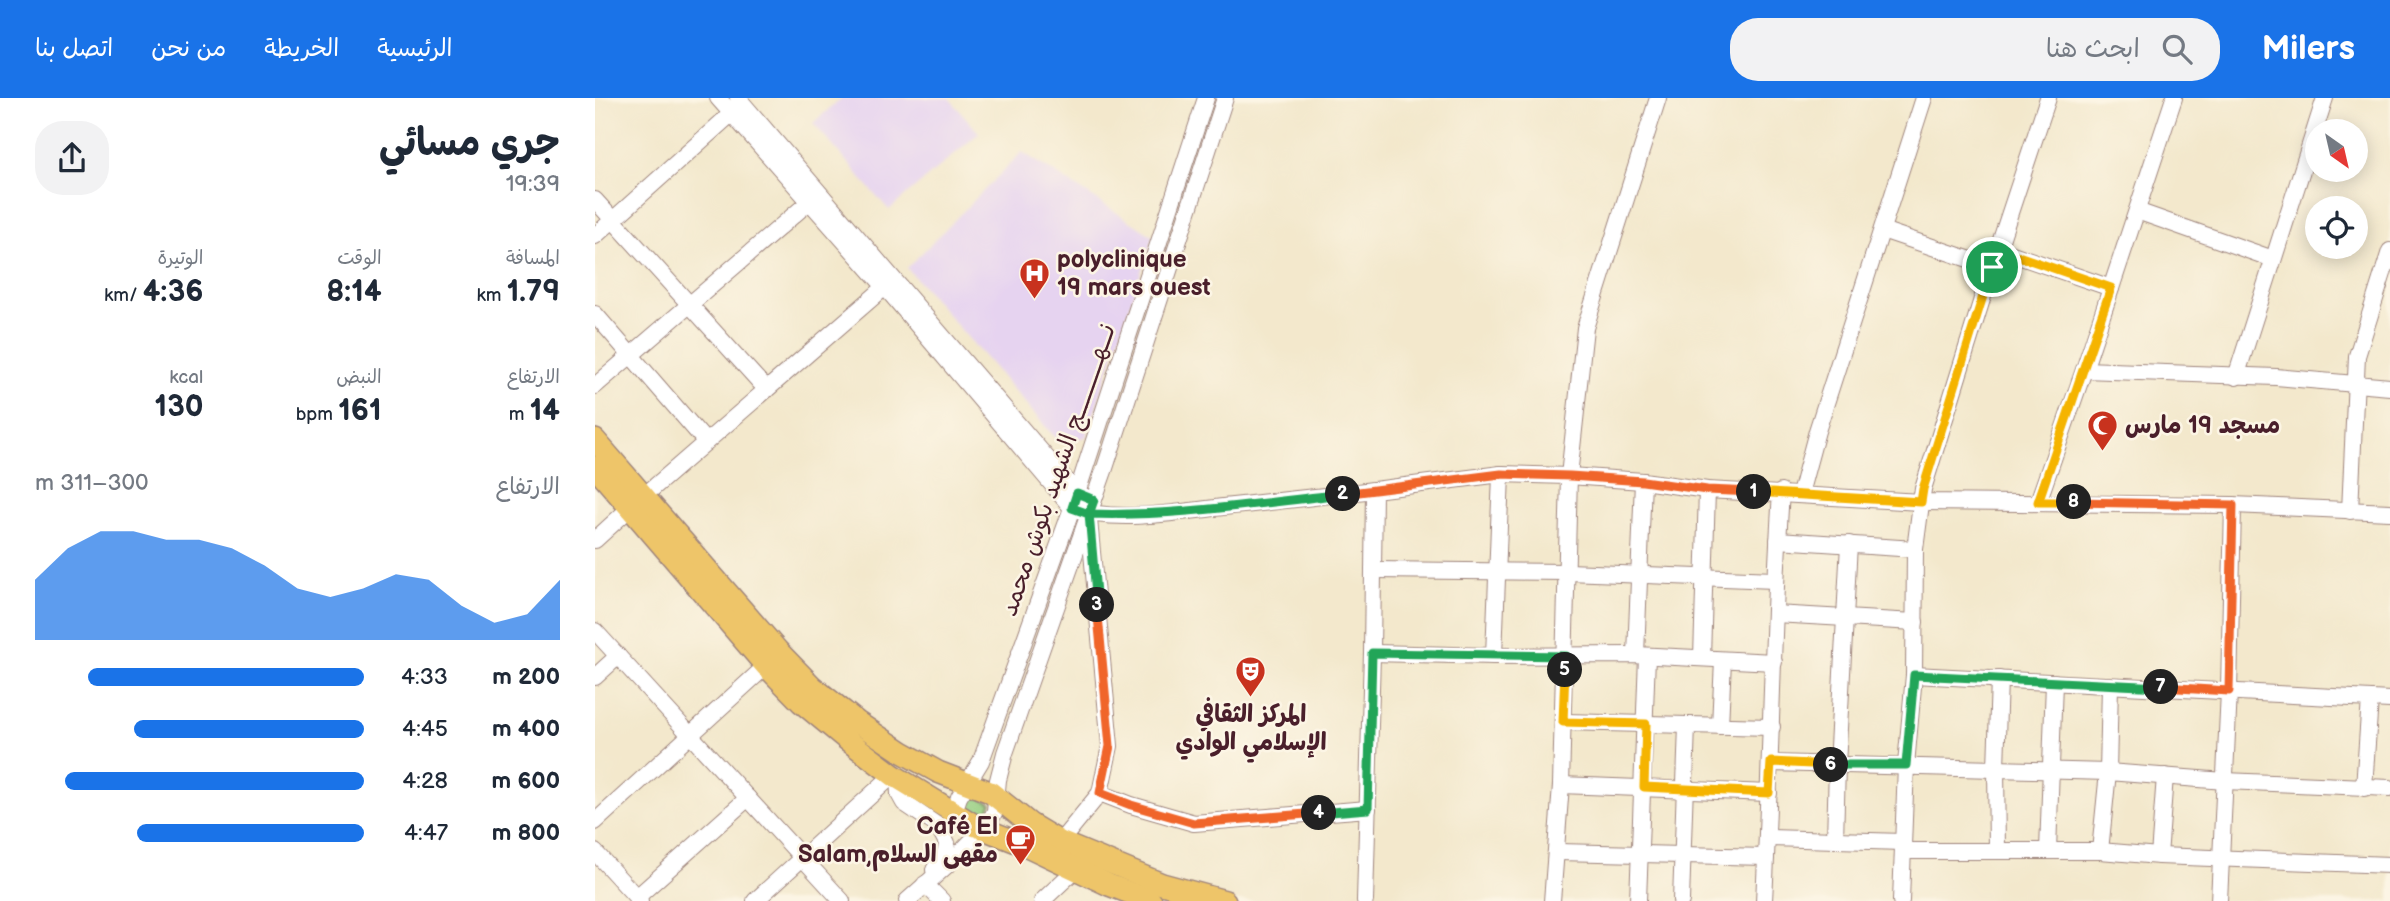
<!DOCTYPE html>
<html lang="ar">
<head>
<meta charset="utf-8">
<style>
	body { margin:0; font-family:"Balsamiq Sans","Playpen Sans Arabic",sans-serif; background:#f2f2f3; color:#1f2937; direction:rtl; height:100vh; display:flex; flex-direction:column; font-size:26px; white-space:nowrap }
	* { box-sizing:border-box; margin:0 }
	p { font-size:23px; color:#747a83 }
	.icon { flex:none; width:38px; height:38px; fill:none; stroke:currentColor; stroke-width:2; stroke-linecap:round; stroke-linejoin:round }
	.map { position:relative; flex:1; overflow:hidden; direction:ltr }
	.panel { display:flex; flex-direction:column; background:#fff; width:595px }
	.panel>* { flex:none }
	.needle { width:46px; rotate:146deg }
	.buttons { position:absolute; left:1710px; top:21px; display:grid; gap:14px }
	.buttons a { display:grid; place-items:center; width:63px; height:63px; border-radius:50%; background:#fff; box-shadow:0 4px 18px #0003; font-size:35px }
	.pin { position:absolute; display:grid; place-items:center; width:60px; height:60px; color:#fff; margin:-30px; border:4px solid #fff; border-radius:50%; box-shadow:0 2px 7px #0007 }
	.km { position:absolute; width:35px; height:35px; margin:-18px; border-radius:50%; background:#222; color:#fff; font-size:19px; line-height:35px; text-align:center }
	.round { display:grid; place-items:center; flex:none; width:74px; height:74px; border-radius:28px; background:#f2f2f3 }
	.headline { display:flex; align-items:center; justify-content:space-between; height:119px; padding:0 35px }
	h1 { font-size:38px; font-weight:700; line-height:52px }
	.figures { display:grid; grid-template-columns:repeat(3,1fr); gap:10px; height:119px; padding:7px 35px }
	.figures div { display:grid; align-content:center }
	.figures b { font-size:30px; font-weight:700 }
	.figures small { font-size:19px; font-weight:400 }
	.figures p { font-size:19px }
	.chart { height:196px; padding:14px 35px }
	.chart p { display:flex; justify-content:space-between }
	.chart svg { width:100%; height:126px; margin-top:7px; fill:#1a73e8; opacity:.7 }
	ul { padding:0 35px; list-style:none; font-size:23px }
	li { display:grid; grid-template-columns:112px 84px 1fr; align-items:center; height:52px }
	li i { height:18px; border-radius:9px; background:#1a73e8 }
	header { display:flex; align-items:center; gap:42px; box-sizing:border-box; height:98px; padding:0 35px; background:#1a73e8; color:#fff }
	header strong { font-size:33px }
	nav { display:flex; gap:38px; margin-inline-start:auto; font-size:24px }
	.search { width:490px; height:63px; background:#f2f2f3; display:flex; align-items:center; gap:18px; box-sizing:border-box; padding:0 24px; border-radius:28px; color:#747a83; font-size:26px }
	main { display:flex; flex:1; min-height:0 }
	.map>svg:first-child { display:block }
	.built { fill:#e6d3f0 }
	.green { fill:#97cf82; stroke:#707756; stroke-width:2 }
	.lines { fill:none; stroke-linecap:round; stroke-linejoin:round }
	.minor-casing { stroke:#9e847c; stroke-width:18 }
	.major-casing { stroke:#9e847c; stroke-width:24 }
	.minor { stroke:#fff; stroke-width:16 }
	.major { stroke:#eec569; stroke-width:21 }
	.split-1-casing { stroke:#fff; stroke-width:14 }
	.split-2-casing { stroke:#fff; stroke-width:14 }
	.split-3-casing { stroke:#fff; stroke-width:14 }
	.split-4-casing { stroke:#fff; stroke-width:14 }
	.split-5-casing { stroke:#fff; stroke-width:14 }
	.split-6-casing { stroke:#fff; stroke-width:14 }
	.split-7-casing { stroke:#fff; stroke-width:14 }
	.split-8-casing { stroke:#fff; stroke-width:14 }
	.split-9-casing { stroke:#fff; stroke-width:14 }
	.split-1 { stroke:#f5b400; stroke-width:9 }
	.split-2 { stroke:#f0652b; stroke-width:9 }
	.split-3 { stroke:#22a559; stroke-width:9 }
	.split-4 { stroke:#f0652b; stroke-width:9 }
	.split-5 { stroke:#22a559; stroke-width:9 }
	.split-6 { stroke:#f5b400; stroke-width:9 }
	.split-7 { stroke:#22a559; stroke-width:9 }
	.split-8 { stroke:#f0652b; stroke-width:9 }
	.split-9 { stroke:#f5b400; stroke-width:9 }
	.labels { text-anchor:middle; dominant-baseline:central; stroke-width:5; stroke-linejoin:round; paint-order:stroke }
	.poi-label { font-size:24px; font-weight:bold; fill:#4a1f2b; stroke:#fcf5e5; text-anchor:start }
	.street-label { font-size:24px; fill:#4a1f2b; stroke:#fcf5e5 }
</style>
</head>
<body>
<header>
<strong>Milers</strong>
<div class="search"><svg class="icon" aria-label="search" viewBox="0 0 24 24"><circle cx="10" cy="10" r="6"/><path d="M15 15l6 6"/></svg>ابحث هنا</div>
<nav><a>الرئيسية</a><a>الخريطة</a><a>من نحن</a><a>اتصل بنا</a></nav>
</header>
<main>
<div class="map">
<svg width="1795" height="803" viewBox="0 0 1795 803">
	<rect width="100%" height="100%" fill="#fcf5e5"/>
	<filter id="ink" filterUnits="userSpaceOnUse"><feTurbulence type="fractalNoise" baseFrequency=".0143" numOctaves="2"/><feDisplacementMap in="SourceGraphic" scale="14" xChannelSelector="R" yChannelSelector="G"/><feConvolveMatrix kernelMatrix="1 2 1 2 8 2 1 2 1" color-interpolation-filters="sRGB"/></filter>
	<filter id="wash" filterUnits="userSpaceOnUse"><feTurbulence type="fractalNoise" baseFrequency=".00686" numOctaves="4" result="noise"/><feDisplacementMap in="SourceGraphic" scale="28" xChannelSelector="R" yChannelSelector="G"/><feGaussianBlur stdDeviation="1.57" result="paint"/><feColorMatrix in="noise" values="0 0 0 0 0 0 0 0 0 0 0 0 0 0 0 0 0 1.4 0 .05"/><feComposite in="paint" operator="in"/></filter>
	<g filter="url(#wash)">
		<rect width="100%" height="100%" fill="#f3e8cc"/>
		<g class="built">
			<path d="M247 0H354L384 35 294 112 218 25Z"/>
			<path d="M427 54 558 138 491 339 464 344 312 170Z"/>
		</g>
		<path class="green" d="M374 694 397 705 388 721 370 717 367 702Z"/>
	</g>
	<g filter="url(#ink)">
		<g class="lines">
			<defs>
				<g id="minor">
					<path d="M123 0 290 189 477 410C520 426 582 414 628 409 678 404 728 398 779 392"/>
					<path d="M143 0 482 395 490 399"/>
					<path d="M0 102 171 291"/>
					<path d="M1542 113 1678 161"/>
					<path d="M1287 132 1397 169"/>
					<path d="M0 138 136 16"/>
					<path d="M1403 151 1516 190"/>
					<path d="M0 216 111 344"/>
					<path d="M1489 272 1681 279 1795 289"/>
					<path d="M1641 279 1730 0"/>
					<path d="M0 288 214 104"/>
					<path d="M1205 396 1222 333 1329 0"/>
					<path d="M50 397 298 182"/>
					<path d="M1443 404 1489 272 1579 0"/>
					<path d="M1755 413 1762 258 1795 153"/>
					<path d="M0 442 36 409"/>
					<path d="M1183 442 1320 451"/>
					<path d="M778 472 973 474 1180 482"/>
					<path d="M1180 516 1320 524"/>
					<path d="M0 533 247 803"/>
					<path d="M777 555 899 558 1041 557 1179 564"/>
					<path d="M1041 557 1048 383"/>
					<path d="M899 558 906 376"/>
					<path d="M1107 560 1112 392"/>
					<path d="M1319 577 1795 602"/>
					<path d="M0 579 23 558"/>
					<path d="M968 624 1177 629"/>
					<path d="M1125 628 1128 562"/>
					<path d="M1176 665 1513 674 1630 683 1795 690"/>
					<path d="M303 679 304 696 309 705 343 728 352 745 351 753 339 772"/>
					<path d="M966 687 1174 695"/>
					<path d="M1769 690 1775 601"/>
					<path d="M505 695 536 707 599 725 773 711"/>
					<path d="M359 714 364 699 386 663 477 410 611 0"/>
					<path d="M0 724 171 568"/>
					<path d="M1173 740 1308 744"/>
					<path d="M1240 742 1242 667 1254 446"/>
					<path d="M465 744 505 695 515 648 494 422"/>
					<path d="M1309 753H1505L1564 758 1795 767"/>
					<path d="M1402 753 1401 669 1404 581"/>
					<path d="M1453 753 1459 584"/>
					<path d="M1505 753 1513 674 1515 587"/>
					<path d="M0 754 45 803"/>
					<path d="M963 754 1171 759"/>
					<path d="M1564 758 1570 678"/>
					<path d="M330 786 347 803"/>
					<path d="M42 799 153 700"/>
					<path d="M160 803 298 677"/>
					<path d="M312 803 360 760 394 725 400 713 403 682 410 655 510 370 630 0"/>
					<path d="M447 803 480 772"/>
					<path d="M770 803 777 555 779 392 906 376 974 378 1048 383 1112 392 1326 404 1638 407 1795 414"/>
					<path d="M957 803 966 687 974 378 990 230 1063 0"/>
					<path d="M1043 803 1052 558"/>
					<path d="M1086 803 1092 627"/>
					<path d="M1169 803C1176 667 1177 530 1186 394"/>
					<path d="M1306 803 1311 667 1319 577 1320 451 1328 391 1397 169 1453 0"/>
					<path d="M1624 803 1634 593 1638 407"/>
				</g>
				<g id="major">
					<path d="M0 342 182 552 218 589 262 624 307 654 343 674 395 694 435 726 465 744 567 786 630 803"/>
					<path d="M0 369 171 568 206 604 251 641 298 677 381 728 432 748 514 787 556 803"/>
				</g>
			</defs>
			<use href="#minor" class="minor-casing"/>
			<use href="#major" class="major-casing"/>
			<use href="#minor" class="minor"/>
			<use href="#major" class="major"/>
		</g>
	</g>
	<g class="lines" filter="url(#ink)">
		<defs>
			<path id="split-1" d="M1159 394 1326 404 1328 391 1397 169"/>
			<path id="split-2" d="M748 396 906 376 975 378 1048 383 1112 392 1159 394"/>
			<path id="split-3" d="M502 507 494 416 477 410 482 395 499 402 494 416C579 419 664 405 748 396"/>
			<path id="split-4" d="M502 507 515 648 505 695 536 707 599 725 724 715"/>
			<path id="split-5" d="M724 715 773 711 777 555 971 558 970 572"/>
			<path id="split-6" d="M970 572 968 624 1051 626 1049 689 1174 695 1176 664 1236 667"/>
			<path id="split-7" d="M1236 667H1311L1319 577 1566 589"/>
			<path id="split-8" d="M1479 404 1638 407 1634 593 1566 589"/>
			<path id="split-9" d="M1397 169 1403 151 1516 190 1443 404H1479"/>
		</defs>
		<use href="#split-1" class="split-1-casing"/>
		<use href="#split-2" class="split-2-casing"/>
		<use href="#split-3" class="split-3-casing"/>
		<use href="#split-4" class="split-4-casing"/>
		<use href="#split-5" class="split-5-casing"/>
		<use href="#split-6" class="split-6-casing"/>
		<use href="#split-7" class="split-7-casing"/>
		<use href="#split-8" class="split-8-casing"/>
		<use href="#split-9" class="split-9-casing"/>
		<use href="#split-1" class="split-1"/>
		<use href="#split-2" class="split-2"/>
		<use href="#split-3" class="split-3"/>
		<use href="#split-4" class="split-4"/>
		<use href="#split-5" class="split-5"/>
		<use href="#split-6" class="split-6"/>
		<use href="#split-7" class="split-7"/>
		<use href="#split-8" class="split-8"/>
		<use href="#split-9" class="split-9"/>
	</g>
	<defs>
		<symbol id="hospital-pin" viewBox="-11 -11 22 30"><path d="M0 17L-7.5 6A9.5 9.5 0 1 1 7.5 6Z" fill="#c8321e" stroke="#fcf5e5"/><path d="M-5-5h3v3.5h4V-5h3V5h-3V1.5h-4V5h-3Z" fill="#fff"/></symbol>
		<symbol id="mosque-pin" viewBox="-11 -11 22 30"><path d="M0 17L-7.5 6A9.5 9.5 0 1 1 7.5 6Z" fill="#c8321e" stroke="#fcf5e5"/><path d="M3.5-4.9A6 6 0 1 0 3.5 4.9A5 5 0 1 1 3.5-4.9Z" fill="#fff"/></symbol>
		<symbol id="theatre-pin" viewBox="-11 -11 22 30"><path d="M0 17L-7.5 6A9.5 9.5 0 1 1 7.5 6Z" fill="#c8321e" stroke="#fcf5e5"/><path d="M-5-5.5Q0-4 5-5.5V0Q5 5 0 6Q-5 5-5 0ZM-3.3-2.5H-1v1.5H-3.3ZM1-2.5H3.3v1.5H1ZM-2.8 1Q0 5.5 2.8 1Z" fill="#fff"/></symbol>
		<symbol id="cafe-pin" viewBox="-11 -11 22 30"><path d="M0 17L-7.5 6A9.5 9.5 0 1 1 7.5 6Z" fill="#c8321e" stroke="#fcf5e5"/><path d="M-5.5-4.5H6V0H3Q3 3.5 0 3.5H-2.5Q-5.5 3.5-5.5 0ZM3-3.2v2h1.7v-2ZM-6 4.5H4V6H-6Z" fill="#fff"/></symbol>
	</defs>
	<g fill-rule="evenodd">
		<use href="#hospital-pin" x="422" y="158" width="35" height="47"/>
		<use href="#mosque-pin" x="1490" y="310" width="35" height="47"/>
		<use href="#theatre-pin" x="638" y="556" width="35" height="47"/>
		<use href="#cafe-pin" x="408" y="724" width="35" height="47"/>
	</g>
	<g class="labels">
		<g class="poi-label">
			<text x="462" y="161">polyclinique<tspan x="462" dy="28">19 mars ouest</tspan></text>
			<text x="1530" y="327">مسجد 19 مارس</text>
			<text x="656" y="616" text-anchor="middle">المركز الثقافي<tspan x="656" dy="28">الإسلامي الوادي</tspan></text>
			<text x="403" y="728" text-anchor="end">Café El<tspan x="403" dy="28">Salam,مقهى السلام</tspan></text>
		</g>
		<g class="street-label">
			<text transform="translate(463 372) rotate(-71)">نـــهـــــــــــج الشهيد بكوش محمد</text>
		</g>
	</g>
</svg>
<div class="buttons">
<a><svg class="needle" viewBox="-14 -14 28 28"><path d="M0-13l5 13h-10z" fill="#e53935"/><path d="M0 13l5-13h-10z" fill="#747a83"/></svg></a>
<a><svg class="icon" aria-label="locate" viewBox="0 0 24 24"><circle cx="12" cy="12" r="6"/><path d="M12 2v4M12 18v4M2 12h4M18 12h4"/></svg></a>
</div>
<div class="pin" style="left:1397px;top:169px;background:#1e9e55"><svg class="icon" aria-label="arrive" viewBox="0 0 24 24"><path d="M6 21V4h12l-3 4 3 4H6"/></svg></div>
<b class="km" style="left:1159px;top:394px">1</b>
<b class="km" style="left:748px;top:396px">2</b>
<b class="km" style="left:502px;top:507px">3</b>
<b class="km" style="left:724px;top:715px">4</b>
<b class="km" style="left:970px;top:572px">5</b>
<b class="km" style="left:1236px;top:667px">6</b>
<b class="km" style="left:1566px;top:589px">7</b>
<b class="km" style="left:1479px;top:404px">8</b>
</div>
<section class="panel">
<div class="headline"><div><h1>جري مسائي</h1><p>19:39</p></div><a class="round"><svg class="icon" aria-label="share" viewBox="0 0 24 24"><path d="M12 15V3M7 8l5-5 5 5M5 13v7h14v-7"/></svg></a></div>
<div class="figures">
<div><p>المسافة</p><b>1.79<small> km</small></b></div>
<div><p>الوقت</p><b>8:14</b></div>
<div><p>الوتيرة</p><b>4:36<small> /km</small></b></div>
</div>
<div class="figures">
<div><p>الارتفاع</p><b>14<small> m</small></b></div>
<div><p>النبض</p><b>161<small> bpm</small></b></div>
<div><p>kcal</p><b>130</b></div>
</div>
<div class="chart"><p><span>الارتفاع</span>300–311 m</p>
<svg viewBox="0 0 160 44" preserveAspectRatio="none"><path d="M0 44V23L10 12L20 6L30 6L40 9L50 9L60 12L70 18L80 26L90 29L100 26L110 21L120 23L130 32L140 38L150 35L160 23V44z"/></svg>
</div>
<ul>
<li><b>200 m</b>4:33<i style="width:84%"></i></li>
<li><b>400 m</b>4:45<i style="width:70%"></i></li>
<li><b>600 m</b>4:28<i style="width:91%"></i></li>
<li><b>800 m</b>4:47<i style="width:69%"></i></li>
</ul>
</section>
</main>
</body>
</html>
